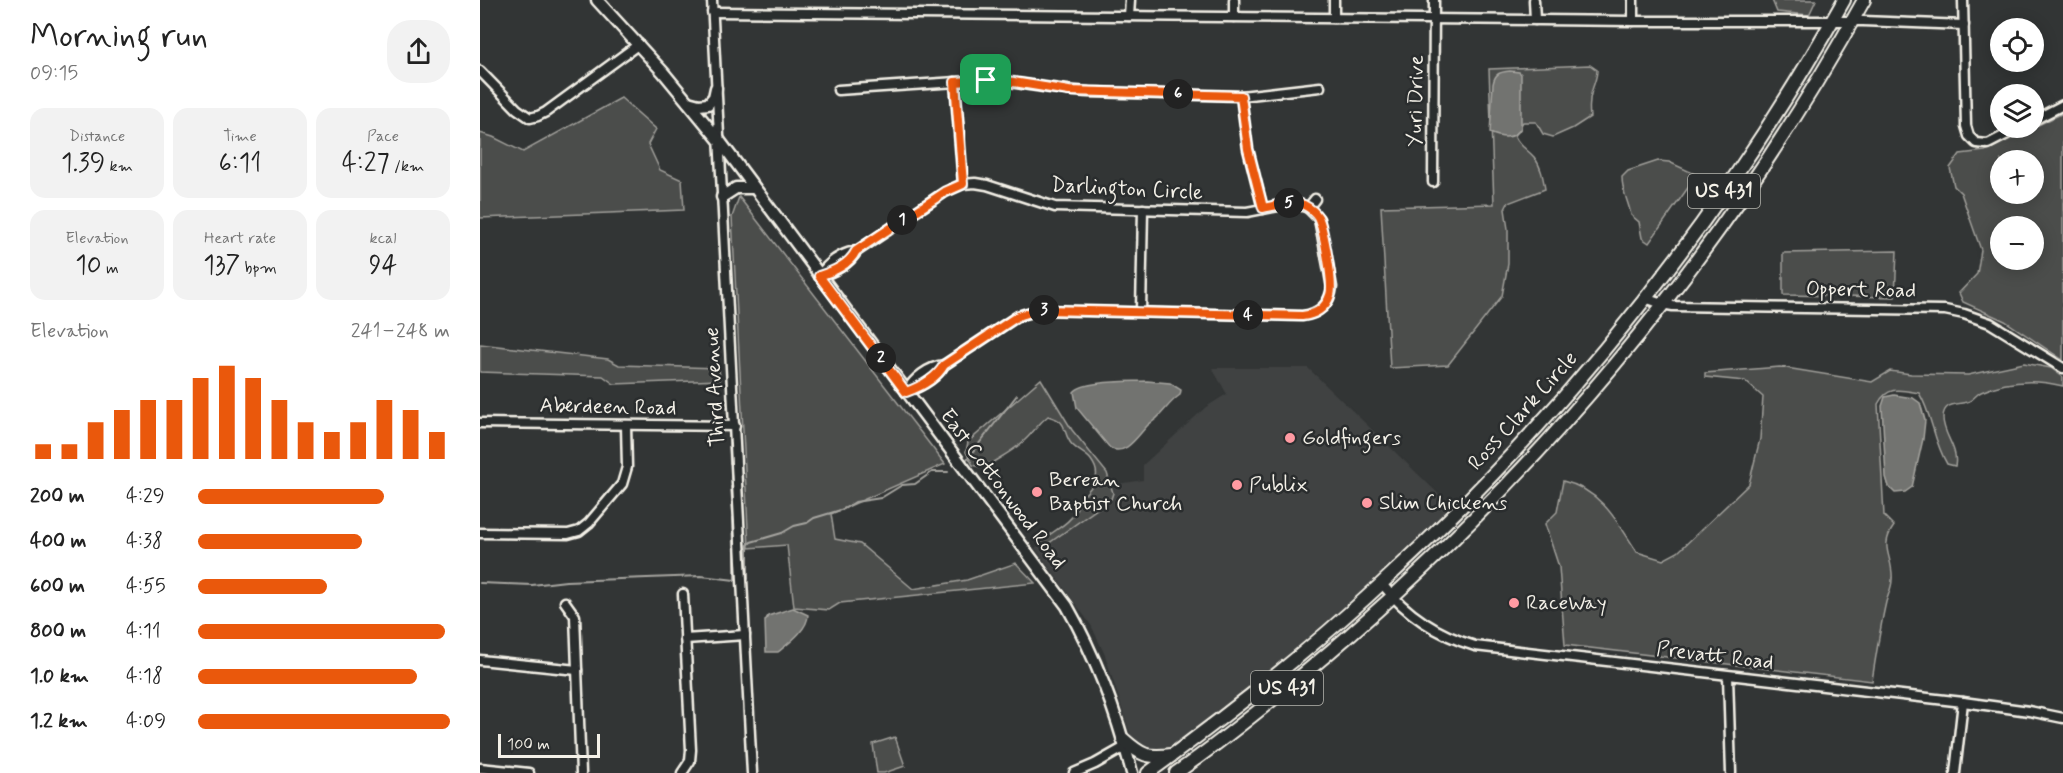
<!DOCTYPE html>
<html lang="en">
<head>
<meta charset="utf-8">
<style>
	body { margin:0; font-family:Mynerve,sans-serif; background:#f2f2f2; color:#222; height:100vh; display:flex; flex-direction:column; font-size:22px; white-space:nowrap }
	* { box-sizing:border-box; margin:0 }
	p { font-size:20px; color:#767676 }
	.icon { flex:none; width:33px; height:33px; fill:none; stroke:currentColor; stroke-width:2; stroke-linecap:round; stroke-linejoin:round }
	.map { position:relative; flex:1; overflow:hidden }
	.details { display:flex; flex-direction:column; background:#fff; width:480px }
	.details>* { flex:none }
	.fabs { position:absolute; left:1510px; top:18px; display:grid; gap:12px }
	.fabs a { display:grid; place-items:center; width:54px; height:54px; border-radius:50%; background:#fff; box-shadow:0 3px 15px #0003; font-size:30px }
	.scale { position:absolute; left:18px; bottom:15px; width:102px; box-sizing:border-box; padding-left:6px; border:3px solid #f4f1e8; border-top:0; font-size:16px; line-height:21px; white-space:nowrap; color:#f4f1e8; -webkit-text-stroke:4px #2a2d2e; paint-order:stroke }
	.pin { position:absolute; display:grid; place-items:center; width:51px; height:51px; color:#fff; margin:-26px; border-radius:12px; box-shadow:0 3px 9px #0006 }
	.km { position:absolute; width:30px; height:30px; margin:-15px; border-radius:50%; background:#222; color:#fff; font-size:16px; line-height:30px; text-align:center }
	.round { display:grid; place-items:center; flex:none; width:63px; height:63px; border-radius:24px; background:#f2f2f2 }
	.head { display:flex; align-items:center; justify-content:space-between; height:102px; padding:0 30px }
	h1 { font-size:33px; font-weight:600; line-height:45px }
	.figures { display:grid; grid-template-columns:repeat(3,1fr); gap:9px; height:102px; padding:6px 30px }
	.figures div { display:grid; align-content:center; border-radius:15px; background:#f2f2f2; text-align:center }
	.figures b { font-size:26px; font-weight:600 }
	.figures small { font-size:16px; font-weight:400 }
	.figures p { font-size:16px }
	.chart { height:168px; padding:12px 30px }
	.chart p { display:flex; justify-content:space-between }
	.chart svg { width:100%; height:108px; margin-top:6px; stroke:#ea580c; stroke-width:6 }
	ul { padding:0 30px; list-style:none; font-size:20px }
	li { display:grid; grid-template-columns:96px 72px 1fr; align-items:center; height:45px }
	li i { height:15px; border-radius:8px; background:#ea580c }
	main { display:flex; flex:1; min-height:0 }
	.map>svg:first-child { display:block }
	.built { fill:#404242 }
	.green { fill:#4b4d4c; stroke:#a09f9a; stroke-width:1.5; fill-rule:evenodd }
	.water { fill:#727370; stroke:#a6a5a0; stroke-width:1.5 }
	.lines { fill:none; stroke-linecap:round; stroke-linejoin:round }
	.stream { stroke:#a6a5a0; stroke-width:2 }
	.minor-casing { stroke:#f4f1e8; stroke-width:13 }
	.major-casing { stroke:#f4f1e8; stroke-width:15 }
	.highway-casing { stroke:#f4f1e8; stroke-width:16 }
	.minor { stroke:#2a2d2e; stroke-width:8 }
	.major { stroke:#2a2d2e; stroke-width:10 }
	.highway { stroke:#2a2d2e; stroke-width:12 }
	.route-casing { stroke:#fff; stroke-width:12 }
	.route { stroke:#ea580c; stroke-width:8 }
	.poi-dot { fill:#ff9aa2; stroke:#2a2d2e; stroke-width:2 }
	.labels { text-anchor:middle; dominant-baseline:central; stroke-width:5; stroke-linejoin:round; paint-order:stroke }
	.shield { fill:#2a2d2e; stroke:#b7b6b0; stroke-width:1.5 }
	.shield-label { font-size:20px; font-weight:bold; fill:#f4f1e8 }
	.street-label { font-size:21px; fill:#f4f1e8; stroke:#2a2d2e }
	.poi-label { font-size:21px; fill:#f4f1e8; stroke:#2a2d2e; text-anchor:start }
</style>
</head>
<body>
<main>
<section class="details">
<div class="head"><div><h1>Morning run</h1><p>09:15</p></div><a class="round"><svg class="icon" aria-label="share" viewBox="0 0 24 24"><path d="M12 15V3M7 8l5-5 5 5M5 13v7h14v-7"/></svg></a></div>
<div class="figures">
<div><p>Distance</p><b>1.39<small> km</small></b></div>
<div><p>Time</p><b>6:11</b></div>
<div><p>Pace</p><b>4:27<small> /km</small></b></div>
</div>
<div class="figures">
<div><p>Elevation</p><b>10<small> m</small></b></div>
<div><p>Heart rate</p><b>137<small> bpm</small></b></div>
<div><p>kcal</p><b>94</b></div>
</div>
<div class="chart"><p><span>Elevation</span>241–248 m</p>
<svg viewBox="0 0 160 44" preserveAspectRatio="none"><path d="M5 44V38M15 44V38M25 44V29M35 44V24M45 44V20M55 44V20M65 44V11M75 44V6M85 44V11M95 44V20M105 44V29M115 44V33M125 44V29M135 44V20M145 44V24M155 44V33"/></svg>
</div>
<ul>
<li><b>200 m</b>4:29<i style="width:74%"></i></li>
<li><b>400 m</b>4:38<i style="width:65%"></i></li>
<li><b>600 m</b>4:55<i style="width:51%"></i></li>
<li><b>800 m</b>4:11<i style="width:98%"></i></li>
<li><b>1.0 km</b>4:18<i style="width:87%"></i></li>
<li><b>1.2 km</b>4:09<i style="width:100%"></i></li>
</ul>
</section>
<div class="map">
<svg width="1583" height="773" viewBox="0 0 1583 773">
	<rect width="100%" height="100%" fill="#323535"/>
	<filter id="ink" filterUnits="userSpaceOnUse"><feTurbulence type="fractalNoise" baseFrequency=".0167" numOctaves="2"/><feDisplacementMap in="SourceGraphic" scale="12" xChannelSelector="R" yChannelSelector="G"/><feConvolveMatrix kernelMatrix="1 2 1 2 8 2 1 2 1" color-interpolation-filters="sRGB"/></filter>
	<g filter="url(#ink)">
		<path class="built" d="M732 368H828L971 506 876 597 780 678 685 751 667 752 653 743 625 655 611 625 555 548 638 484 663 480V465L726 407 747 394Z"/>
		<g class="green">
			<path d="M1292 0H1336L1329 15 1297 12Z"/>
			<path d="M1110 65 1117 70C1117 78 1114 83 1112 90 1109 99 1109 108 1110 117L1093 128 1073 137 1063 134 1056 122H1043L1035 136C1039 146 1047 149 1054 157 1061 166 1063 177 1065 189L1028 203 1025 209 1028 229V264L1022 296 968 365 910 368 901 207 1014 204 1009 69Z"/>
			<path d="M141 98 176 129 168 144 180 170 202 180 204 210 0 218V133L13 137 43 152Z"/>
			<path d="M1583 113V360L1525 321 1483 302 1479 293 1497 274 1501 250 1481 193 1474 186 1470 168 1480 154 1505 151ZM1554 160V194H1521V160ZM1554 226V260H1521V226Z"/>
			<path d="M1178 161 1189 162 1217 175 1169 243 1162 238 1159 222 1151 215C1148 200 1142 192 1142 177L1148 171Z"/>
			<path d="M259 197 465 464 351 514 355 539 380 544 433 589 487 580 536 563 555 583 360 603 349 610 314 607 307 545 269 548 252 217Z"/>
			<path d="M1417 251 1415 297 1303 295V253Z"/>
			<path d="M0 344 128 359 139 365 239 368 240 380 134 384 123 376 0 372Z"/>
			<path d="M1544 363 1571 368 1583 377V386C1555 379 1528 380 1501 392 1496 394 1493 401 1487 402 1476 405 1464 402 1463 417 1462 434 1479 448 1475 466L1467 464C1453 440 1452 414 1439 393 1421 390 1408 385 1398 404L1404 516 1414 526C1398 548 1414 557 1412 580 1412 587 1408 595 1406 602 1400 628 1396 655 1392 681L1085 645 1079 567 1065 524 1077 512 1083 481C1121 490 1137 521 1157 552L1183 560 1198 552 1269 484 1280 439 1283 397 1265 381 1225 377V373L1300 367 1392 382 1410 371 1431 374 1488 375Z"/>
			<path d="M561 379 592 430 627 473 633 493 631 499 562 548 560 543C570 532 587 526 595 513 597 509 597 504 600 500 609 488 625 479 611 460 606 453 595 450 590 442 581 428 589 422 568 416 557 425 556 429 548 437 535 451 518 458 504 468L493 465 486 452 488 442Z"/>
			<path d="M415 737 425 766 404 773H397L393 744Z"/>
		</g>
		<g class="water">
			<path d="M1030 71 1039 72 1041 74V128C1034 140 1021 138 1010 133L1013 84C1015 73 1020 72 1030 71Z"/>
			<path d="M667 381 690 383 701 390 700 395C691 401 686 409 679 416 676 420 671 422 668 425 658 435 646 457 630 448L597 408 594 392C603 380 651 382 667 381Z"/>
			<path d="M1414 395 1433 398 1440 403 1445 420 1443 439 1432 487 1425 492 1415 493 1409 487 1406 477 1402 406 1405 397Z"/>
			<path d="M313 608 328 615C328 629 309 643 298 652H286L285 621 288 616Z"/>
		</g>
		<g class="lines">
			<g class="stream">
				<path d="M246 365 247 385"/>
				<path d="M247 392 248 418"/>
				<path d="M249 437 250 463"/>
				<path d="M487 459 537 395"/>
				<path d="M251 471V479"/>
				<path d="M251 487 253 512"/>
				<path d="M253 518 254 546"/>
				<path d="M268 579V545L271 542 302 533 314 526 327 523 334 518 364 509 375 502 401 498 422 485 435 484 452 472H468"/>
				<path d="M0 583 52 585 86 581 221 576 255 580V551"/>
			</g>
			<defs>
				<g id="minor">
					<path d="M232 0 272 773"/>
					<path d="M754 0V17"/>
					<path d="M854 0V18"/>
					<path d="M1054 0 1055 20"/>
					<path d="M1153 0V21"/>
					<path d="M1483 0 1486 126 1489 136 1496 143 1508 144 1539 128"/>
					<path d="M232 12 1153 21H1383L1484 25"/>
					<path d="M649 16 650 0"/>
					<path d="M0 71 37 109 50 118 58 116 66 112 159 44"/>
					<path d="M475 82 483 184"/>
					<path d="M358 90 506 80C541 82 574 90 609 92L761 96 840 87"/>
					<path d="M761 96 768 149 783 209"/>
					<path d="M1554 120 1583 105"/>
					<path d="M953 182 954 0"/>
					<path d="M828 208 835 199"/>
					<path d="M339 276C348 263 361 253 377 251L465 192 483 184 495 183 507 185 575 207 767 212 814 203 828 208 839 219 852 287C850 304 839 314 822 316L558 310 538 316 464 365C456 379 440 387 426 392"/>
					<path d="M339 276C354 272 369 264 377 251"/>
					<path d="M1165 298 1182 304 1193 306 1465 310 1484 314 1510 323 1583 368"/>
					<path d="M661 312 663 209"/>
					<path d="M426 392C434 378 448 367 464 365"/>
					<path d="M0 423 255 426"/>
					<path d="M0 533 88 534 99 531 109 523 142 484 147 467 146 425"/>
					<path d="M902 584C926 614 958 635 995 646L1483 702 1549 711 1583 718"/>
					<path d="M85 602 95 616 101 773"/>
					<path d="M205 639 265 635"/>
					<path d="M0 660 97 670"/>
					<path d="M1248 676 1251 773"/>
					<path d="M0 768 49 773"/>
					<path d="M202 773 210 761 211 750 203 594"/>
					<path d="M594 773 615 764 645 747"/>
					<path d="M1475 773 1483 702"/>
				</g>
				<g id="major">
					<path d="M117 0 183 72 239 140 587 606C617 659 637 714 652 773"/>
					<path d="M208 102 219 105 228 104 234 97 236 88"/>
					<path d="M242 197 256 188H274"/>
				</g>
				<g id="highway">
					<path d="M643 739C662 756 667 758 692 755"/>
					<path d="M668 773C749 714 828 652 901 584 1085 415 1242 218 1364 0"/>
					<path d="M696 773C739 743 780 710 820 677 1047 490 1242 258 1384 0"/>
				</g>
			</defs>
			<use href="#minor" class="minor-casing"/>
			<use href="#major" class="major-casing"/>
			<use href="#highway" class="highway-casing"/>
			<use href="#minor" class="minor"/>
			<use href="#major" class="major"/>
			<use href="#highway" class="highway"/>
		</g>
	</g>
	<g class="lines" filter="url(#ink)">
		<defs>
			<path id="route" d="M506 80 527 81 589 91 761 96 768 149 783 208C796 206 811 200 824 205 830 208 835 212 838 217 843 227 854 285 850 295 846 308 835 315 822 316L565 310 551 312 538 316 464 365C456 379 440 387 426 392L339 276C354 271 369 265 376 251L465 192 483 184 475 82Z"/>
		</defs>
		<use href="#route" class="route-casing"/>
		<use href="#route" class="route"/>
	</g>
	<g class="poi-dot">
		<circle cx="810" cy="438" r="6"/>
		<circle cx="757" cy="485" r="6"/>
		<circle cx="557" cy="492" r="6"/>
		<circle cx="887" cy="503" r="6"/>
		<circle cx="1034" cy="603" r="6"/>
	</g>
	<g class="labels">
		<g class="shield">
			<rect x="1208" y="174" width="72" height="34" rx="4.5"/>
			<rect x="771" y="671" width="72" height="34" rx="4.5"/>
		</g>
		<g class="shield-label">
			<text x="1244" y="191">US 431</text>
			<text x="807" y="688">US 431</text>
		</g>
		<g class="street-label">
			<text transform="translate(936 101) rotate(-89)">Yuri Drive</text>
			<text transform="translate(647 189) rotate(3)">Darlington Circle</text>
			<text transform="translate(1381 290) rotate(1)">Oppert Road</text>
			<text transform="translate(235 387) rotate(-93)">Third Avenue</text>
			<text transform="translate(128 407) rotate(1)">Aberdeen Road</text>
			<text transform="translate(1043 411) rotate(-48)">Ross Clark Circle</text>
			<text transform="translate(523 489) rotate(53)">East Cottonwood Road</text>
			<text transform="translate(1235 656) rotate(7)">Prevatt Road</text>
		</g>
		<g class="poi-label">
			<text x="822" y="438">Goldfingers</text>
			<text x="569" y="480">Berean<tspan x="569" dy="24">Baptist Church</tspan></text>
			<text x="769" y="485">Publix</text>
			<text x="899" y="503">Slim Chickens</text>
			<text x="1046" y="603">RaceWay</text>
		</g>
	</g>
</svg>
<div class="fabs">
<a><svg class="icon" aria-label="locate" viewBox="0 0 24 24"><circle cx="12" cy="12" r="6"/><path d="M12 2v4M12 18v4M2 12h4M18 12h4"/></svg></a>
<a><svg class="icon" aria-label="layers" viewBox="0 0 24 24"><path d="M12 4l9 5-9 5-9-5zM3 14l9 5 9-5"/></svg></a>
<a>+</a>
<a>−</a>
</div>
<div class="scale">100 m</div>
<div class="pin" style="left:506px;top:80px;background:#1e9e55"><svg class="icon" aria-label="arrive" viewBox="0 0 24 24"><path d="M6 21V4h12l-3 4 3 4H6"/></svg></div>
<b class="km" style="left:422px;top:220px">1</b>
<b class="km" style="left:401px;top:358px">2</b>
<b class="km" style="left:564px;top:310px">3</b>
<b class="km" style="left:768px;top:315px">4</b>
<b class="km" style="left:809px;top:203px">5</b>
<b class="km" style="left:698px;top:94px">6</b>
</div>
</main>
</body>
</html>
